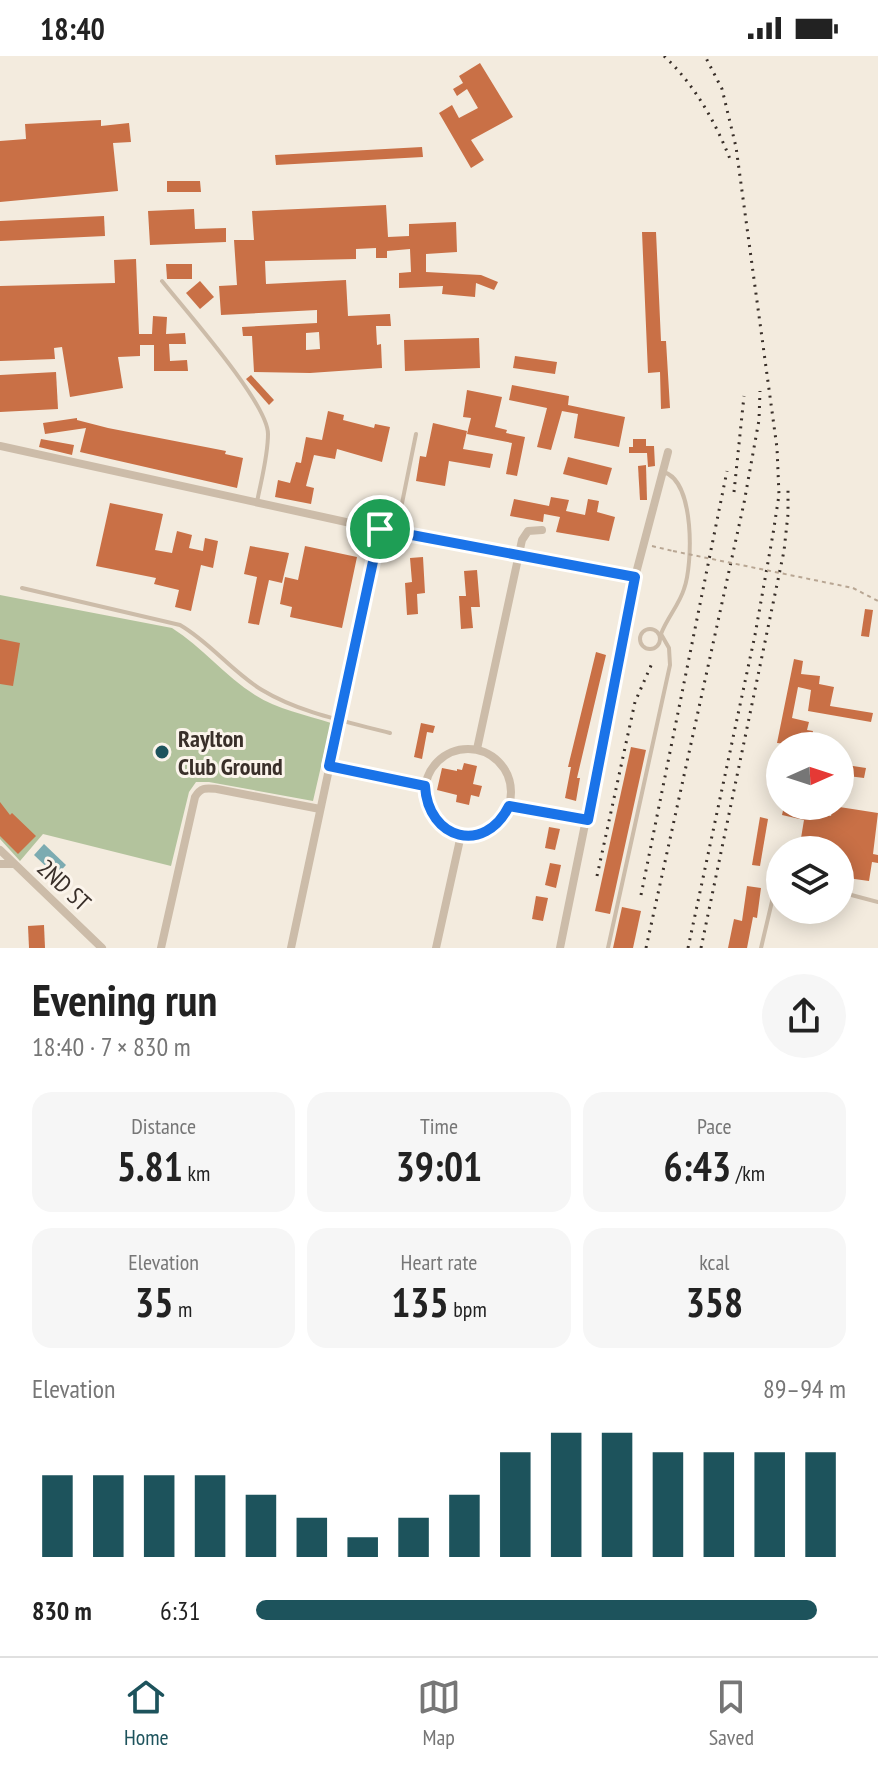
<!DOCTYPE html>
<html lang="en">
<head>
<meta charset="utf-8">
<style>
	body { margin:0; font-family:"PT Sans Narrow",sans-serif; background:#f6f6f6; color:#222; height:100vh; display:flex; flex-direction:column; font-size:30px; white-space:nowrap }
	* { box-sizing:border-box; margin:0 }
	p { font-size:26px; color:#767676 }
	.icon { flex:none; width:44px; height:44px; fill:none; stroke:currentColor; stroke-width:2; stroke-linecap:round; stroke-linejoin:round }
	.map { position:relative; height:892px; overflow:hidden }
	.side { display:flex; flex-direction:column; background:#fff; flex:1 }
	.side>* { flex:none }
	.needle { width:52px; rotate:87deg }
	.tools { position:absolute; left:766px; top:676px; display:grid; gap:16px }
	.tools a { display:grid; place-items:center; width:88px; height:88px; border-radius:50%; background:#fff; box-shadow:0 4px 20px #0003; font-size:40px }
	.pin { position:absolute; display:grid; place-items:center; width:68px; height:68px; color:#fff; margin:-34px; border:4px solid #fff; border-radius:50%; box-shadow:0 2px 8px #0007 }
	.round { display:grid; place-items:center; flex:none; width:84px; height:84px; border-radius:42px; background:#f6f6f6 }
	.overview { display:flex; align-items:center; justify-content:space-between; height:136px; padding:0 32px }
	h1 { font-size:44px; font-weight:700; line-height:60px }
	.metrics { display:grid; grid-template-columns:repeat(3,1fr); gap:12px; height:136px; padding:8px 32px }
	.metrics div { display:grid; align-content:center; border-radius:20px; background:#f6f6f6; text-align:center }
	.metrics b { font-size:40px; font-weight:700 }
	.metrics small { font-size:22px; font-weight:400 }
	.metrics p { font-size:22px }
	.chart { height:224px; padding:16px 32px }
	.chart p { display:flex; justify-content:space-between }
	.chart svg { width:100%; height:144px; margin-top:8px; stroke:#1d535c; stroke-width:6 }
	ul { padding:0 32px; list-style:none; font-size:26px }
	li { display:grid; grid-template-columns:128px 96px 1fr; align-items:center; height:60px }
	li i { height:20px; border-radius:10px; background:#1d535c }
	.status { display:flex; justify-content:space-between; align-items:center; height:56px; padding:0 40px; background:#fff; direction:ltr }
	.status svg { height:22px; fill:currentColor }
	.tabs { display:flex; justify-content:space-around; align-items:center; height:112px; border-top:2px solid #e0e0e0; background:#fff; font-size:22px; color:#767676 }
	.tabs a { display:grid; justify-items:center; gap:4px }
	.tabs .active { color:#1d535c }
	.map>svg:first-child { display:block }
	.grass { fill:#b3c39d }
	.water { fill:#7cabb1 }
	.building { fill:#c97046; fill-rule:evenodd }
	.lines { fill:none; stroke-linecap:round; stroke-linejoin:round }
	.path { stroke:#b8a693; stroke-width:2; stroke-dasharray:4 4; stroke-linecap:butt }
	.lane { stroke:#ccbca9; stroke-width:4 }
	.street { stroke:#ccbca9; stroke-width:8 }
	.rail { stroke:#392f29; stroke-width:3; stroke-dasharray:2 6; stroke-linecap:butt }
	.path-bridge { stroke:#b8a693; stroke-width:2; stroke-dasharray:4 4; stroke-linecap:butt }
	.route-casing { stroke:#fff; stroke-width:16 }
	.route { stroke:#1a73e8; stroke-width:10 }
	.poi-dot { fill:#1d535c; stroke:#fbf4eb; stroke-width:3 }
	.labels { text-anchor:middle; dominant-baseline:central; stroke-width:6; stroke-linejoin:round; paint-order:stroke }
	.poi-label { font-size:24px; font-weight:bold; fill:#392f29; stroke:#fbf4eb; text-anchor:start }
	.street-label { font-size:24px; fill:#392f29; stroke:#fbf4eb }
</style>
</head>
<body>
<div class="status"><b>18:40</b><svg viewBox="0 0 49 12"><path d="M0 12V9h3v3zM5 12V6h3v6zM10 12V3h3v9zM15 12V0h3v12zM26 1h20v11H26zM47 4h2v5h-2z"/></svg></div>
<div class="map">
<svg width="878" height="892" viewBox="0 0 878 892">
	<rect width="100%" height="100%" fill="#f3ebde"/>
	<path class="grass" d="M0 539 172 572C202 591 225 620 255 639 277 653 306 659 331 667L313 745 209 726H196L189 736 171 810 43 778 20 805 0 783Z"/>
	<path class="water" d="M44 788 66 809 56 820 34 799Z"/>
	<g class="building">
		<path d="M480 7 513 61 471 84 484 104 471 112 439 57 452 49 459 62 478 52 467 33 457 40 453 33 463 27 459 20Z"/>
		<path d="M101 64V70L129 67 131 86 113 87 118 135 0 146V85L26 83 25 68Z"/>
		<path d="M422 91 423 101 276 109 275 99Z"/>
		<path d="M167 125H200L201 136H167Z"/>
		<path d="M386 149 388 181 409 180V168L456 166 457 196 426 198V216L481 219 498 226 494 234 476 227 475 241 442 238 443 230 399 232V217L411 216 410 193 387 195V202H376V192L356 193V203L265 205 266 228 346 224 348 260 390 258 391 270H376L377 289 381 288 382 312 310 317 254 316 252 280H243L242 271 317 267V254L221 259 219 230 237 229 234 184H254L252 155ZM319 276 320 293 306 294V277Z"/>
		<path d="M194 153 195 173 226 172V186L150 189 148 155Z"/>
		<path d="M104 160 105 180 0 185V165Z"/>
		<path d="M642 176H656L661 285H666L670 352 661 353 660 316 648 317Z"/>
		<path d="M136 203 139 278H152L153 260 167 261 166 278 185 277 186 288H169L170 305 187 304 188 315H154V289H140V300L118 301 123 332 70 341 62 291 54 292 55 303 0 305V230L115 227 114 204Z"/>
		<path d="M166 208H192V223H167Z"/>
		<path d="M200 225 214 241 200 253 186 237Z"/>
		<path d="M479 282 480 312 405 315 404 284Z"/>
		<path d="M515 300 557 306 555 318 513 312Z"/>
		<path d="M56 316 58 353 0 356V319Z"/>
		<path d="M251 319 274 344 269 349 246 323Z"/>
		<path d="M512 329 569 340 568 349 625 361 619 391 574 382 578 358 562 355 551 394 537 391 547 352 509 344Z"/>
		<path d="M467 334 502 341 495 371 507 374 506 377 525 381 517 420 506 418 512 387 467 378 471 362 463 361Z"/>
		<path d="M328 355 344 359 343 364 374 372 375 368 390 371 382 406 337 393 335 403 314 399 306 430 314 432 311 448 275 441 278 424 290 427 296 406 301 407 306 381 322 384Z"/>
		<path d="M77 362V364L108 372 226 395 225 398 243 402 237 432 80 396 86 372 45 378 43 367Z"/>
		<path d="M433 367 467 375 463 393 493 398 490 412 449 405 445 430 416 425 420 400 426 401Z"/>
		<path d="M41 383 74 389 72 399 39 391Z"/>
		<path d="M633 383H646V390H654L655 410 648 411 647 397H629V391H633Z"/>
		<path d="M568 401 612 412 607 429 563 418Z"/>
		<path d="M646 409 647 444H640L638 410Z"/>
		<path d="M551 441 569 444 566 455 585 459 588 443 599 445 597 456 615 461 609 485 556 476 560 461 544 458 543 466 510 460 514 443 549 450Z"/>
		<path d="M110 447 163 458 155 494 172 497 177 475 192 479 189 492 203 495 205 482 218 485 213 512 201 509 191 555 175 551 179 534 154 528 156 522 96 510Z"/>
		<path d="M250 490 289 497 282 527 269 524 259 569 248 567 257 521 244 518Z"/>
		<path d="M305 490 357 501 342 572 290 561 292 551 280 548 285 521 298 524Z"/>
		<path d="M423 501 425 537 417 538 418 558 407 559 405 527 412 526 410 502Z"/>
		<path d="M477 514 480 551H471L473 572 461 573 459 540H466L464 515Z"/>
		<path d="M865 553 873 554 869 581 861 580Z"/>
		<path d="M0 583 20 587 13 630 0 628Z"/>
		<path d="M596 596 606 599 577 722H580L576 745 565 742 571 711H568Z"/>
		<path d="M794 603 803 605 801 618 820 620 819 628 834 631 830 650 873 657 871 666 808 655 811 634 798 631 792 662 809 666 807 674 813 675 810 690 777 687Z"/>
		<path d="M421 667 435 670 433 677 427 676 422 703 414 701Z"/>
		<path d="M631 691 646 694 610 858 595 855Z"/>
		<path d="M464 707 477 710 473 728 482 730 479 741 471 739 469 749 456 746 457 739 437 734 442 712 457 715V713L462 714Z"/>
		<path d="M840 708 866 712 864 722 840 719Z"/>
		<path d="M0 746 10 759 12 757 36 780 18 798 0 780Z"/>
		<path d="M784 750H803L802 755 831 760 833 750 878 757 873 798 878 799V807L872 806 869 825 840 821V794H799L804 764 782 759Z"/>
		<path d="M760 761 768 763 760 810 752 809Z"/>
		<path d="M549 771 560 773 555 794 545 792Z"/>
		<path d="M550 807 561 809 556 832 545 829Z"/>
		<path d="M747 830 761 832 757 862 753 861 747 892H728L734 863 742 865Z"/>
		<path d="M536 840 548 842 543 865 532 863Z"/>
		<path d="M622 851 641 855 633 892H613Z"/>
		<path d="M44 869 45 892H29L28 870Z"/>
	</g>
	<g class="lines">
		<g class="path">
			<path d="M652 490 673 495"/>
			<path d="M853 532 878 545"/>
		</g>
		<g class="lane">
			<path d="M162 225C185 254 268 347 268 378 268 400 261 425 257 446"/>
			<path d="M396 477 416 378"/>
			<path d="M22 532 180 569C211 587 232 616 262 634 300 657 348 666 390 677"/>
			<circle cx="650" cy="583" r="10"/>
			<path d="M840 836 878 846"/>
			<path d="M608 892 670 609 669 592 661 578C667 562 679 549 684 533 693 508 695 426 664 416"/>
			<path d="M761 892 774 837 780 830"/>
		</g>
		<g class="street">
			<path d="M0 390 396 477 635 521"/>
			<circle cx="468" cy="736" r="43"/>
			<path d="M477 693 522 484 528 475 542 474"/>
			<path d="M329 710 425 730"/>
			<path d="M509 750 588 764"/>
			<path d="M0 794 102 892"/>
			<path d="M0 808H13"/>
			<path d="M161 892 195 741C201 731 206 732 217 733L320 753"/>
			<path d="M291 892 380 473"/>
			<path d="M436 892 461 779"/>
			<path d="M560 892 635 521 668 396"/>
		</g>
		<g class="rail">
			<path d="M664 0C694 28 715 65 730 103"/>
			<path d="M734 436 744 340"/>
			<path d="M597 820 635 646 653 605"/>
			<path d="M641 839 727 415"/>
			<path d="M646 892 744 447 759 364 760 335"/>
			<path d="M688 892 755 579 773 478 779 439 777 392 736 91 722 33 705 0"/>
			<path d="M701 892 784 495 788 458V433"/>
		</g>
		<path class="path-bridge" d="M673 495 853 532"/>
	</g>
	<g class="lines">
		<defs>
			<path id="route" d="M380 473 635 521 588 764 509 750C485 799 428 784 425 730L329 710Z"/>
		</defs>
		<use href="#route" class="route-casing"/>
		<use href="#route" class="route"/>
	</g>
	<circle class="poi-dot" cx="162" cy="696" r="8"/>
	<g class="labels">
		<g class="poi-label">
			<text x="178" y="682">Raylton<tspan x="178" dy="28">Club Ground</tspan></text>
		</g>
		<g class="street-label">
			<text transform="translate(64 829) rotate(43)">2ND ST</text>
		</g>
	</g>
</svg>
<div class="tools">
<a><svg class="needle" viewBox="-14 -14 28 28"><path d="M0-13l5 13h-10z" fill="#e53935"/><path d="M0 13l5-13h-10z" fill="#767676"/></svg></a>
<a><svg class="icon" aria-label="layers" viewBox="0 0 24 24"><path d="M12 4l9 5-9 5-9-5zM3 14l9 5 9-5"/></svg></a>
</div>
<div class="pin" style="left:380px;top:473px;background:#1e9e55"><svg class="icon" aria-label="arrive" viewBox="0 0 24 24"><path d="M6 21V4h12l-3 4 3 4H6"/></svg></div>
</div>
<section class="side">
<div class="overview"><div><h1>Evening run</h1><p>18:40 · 7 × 830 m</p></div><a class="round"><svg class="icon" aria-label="share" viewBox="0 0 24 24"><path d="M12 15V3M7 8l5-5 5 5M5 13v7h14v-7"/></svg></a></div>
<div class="metrics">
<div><p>Distance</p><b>5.81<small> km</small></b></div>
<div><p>Time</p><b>39:01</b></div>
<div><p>Pace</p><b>6:43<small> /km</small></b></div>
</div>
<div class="metrics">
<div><p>Elevation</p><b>35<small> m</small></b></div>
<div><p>Heart rate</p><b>135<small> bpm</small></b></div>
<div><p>kcal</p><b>358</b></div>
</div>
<div class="chart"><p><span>Elevation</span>89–94 m</p>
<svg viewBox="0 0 160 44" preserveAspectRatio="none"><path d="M5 44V19M15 44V19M25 44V19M35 44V19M45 44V25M55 44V32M65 44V38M75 44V32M85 44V25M95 44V12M105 44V6M115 44V6M125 44V12M135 44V12M145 44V12M155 44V12"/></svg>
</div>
<ul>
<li><b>830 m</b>6:31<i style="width:95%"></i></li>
</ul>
</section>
<nav class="tabs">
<a class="active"><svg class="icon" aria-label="home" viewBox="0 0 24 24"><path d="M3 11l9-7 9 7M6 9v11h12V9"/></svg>Home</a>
<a><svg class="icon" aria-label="map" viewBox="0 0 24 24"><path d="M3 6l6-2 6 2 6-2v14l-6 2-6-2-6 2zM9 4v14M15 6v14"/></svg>Map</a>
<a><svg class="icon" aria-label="saved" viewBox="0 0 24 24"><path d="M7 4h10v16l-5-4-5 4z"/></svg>Saved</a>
</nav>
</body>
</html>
